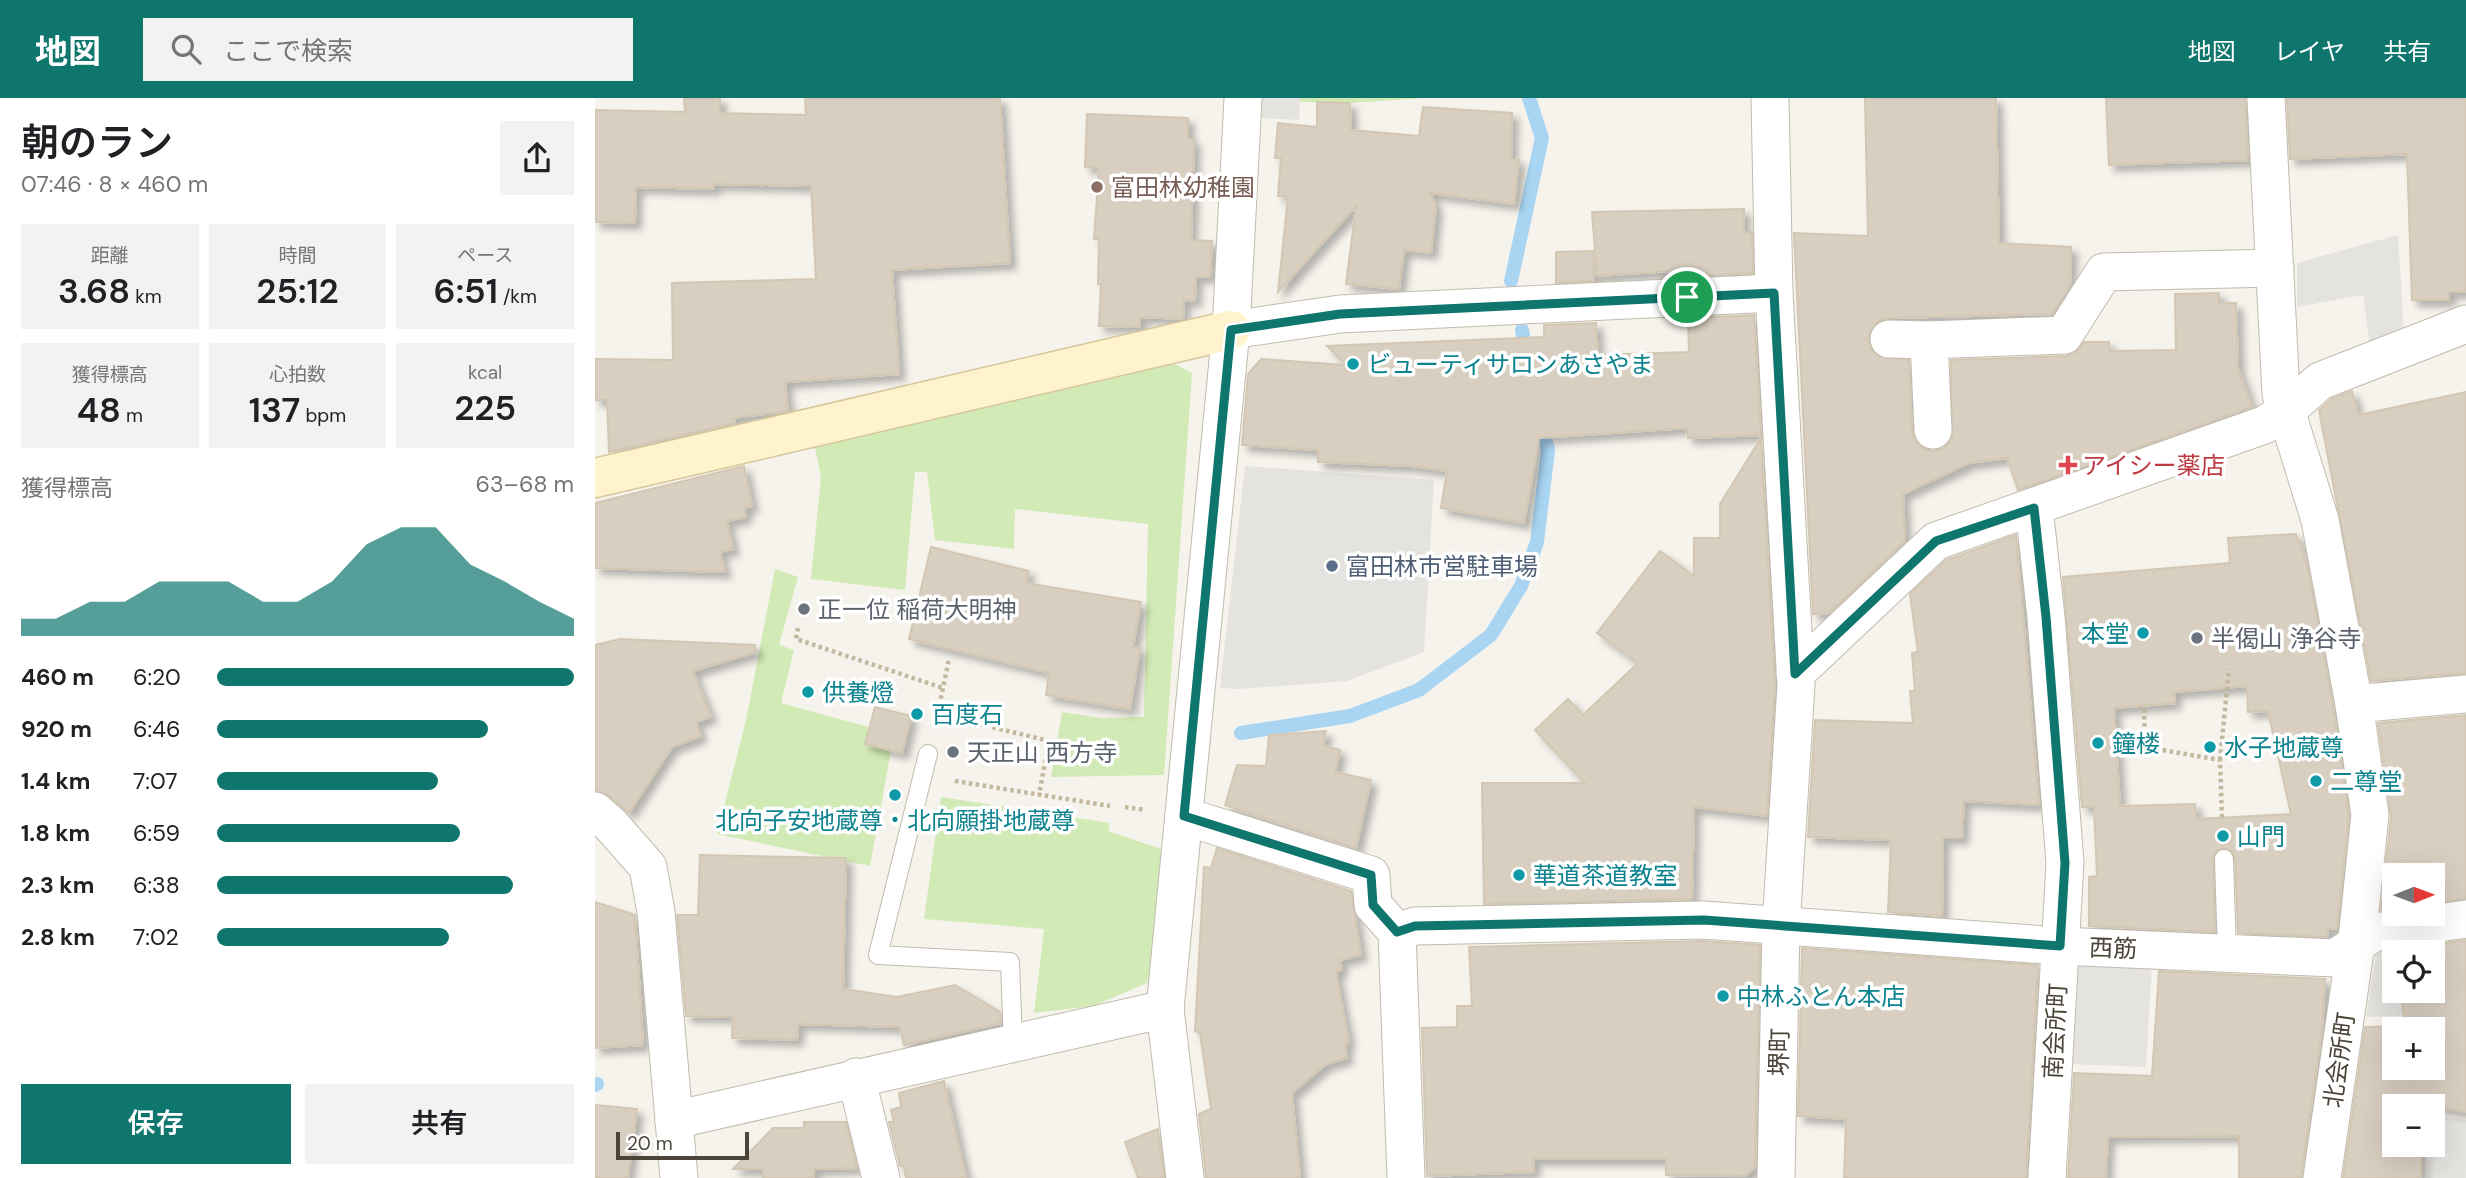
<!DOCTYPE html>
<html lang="ja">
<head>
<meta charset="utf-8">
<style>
	body { margin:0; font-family:"DM Sans","Noto Sans JP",sans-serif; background:#f2f2f2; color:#202124; height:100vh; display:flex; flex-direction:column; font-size:26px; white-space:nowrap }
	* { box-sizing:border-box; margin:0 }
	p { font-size:23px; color:#757577 }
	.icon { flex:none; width:38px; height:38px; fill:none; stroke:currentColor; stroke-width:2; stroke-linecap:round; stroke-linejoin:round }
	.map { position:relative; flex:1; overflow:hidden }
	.sheet { display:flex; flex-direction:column; background:#fff; width:595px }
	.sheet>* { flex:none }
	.needle { width:46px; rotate:89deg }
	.fabs { position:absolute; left:1787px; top:765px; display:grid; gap:14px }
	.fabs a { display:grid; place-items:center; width:63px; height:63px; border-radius:0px; background:#fff; box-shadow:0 7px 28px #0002; font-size:35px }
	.scale { position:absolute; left:21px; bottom:18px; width:133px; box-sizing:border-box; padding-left:7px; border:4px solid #4b4439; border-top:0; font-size:19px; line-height:24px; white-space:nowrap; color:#4b4439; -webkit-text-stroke:5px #fff; paint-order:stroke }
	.pin { position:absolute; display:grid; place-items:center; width:60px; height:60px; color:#fff; margin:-30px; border:4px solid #fff; border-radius:50%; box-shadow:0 2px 7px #0007 }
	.round { display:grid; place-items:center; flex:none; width:74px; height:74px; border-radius:0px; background:#f2f2f2 }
	.head { display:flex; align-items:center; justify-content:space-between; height:119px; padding:0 21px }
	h1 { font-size:38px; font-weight:600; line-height:52px }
	.figures { display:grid; grid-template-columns:repeat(3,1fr); gap:10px; height:119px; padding:7px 21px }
	.figures div { display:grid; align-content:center; border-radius:0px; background:#f2f2f2; text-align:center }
	.figures b { font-size:35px; font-weight:600 }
	.figures small { font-size:19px; font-weight:400 }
	.figures p { font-size:19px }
	.chart { height:196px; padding:14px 21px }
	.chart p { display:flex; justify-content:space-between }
	.chart svg { width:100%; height:126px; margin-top:7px; fill:#0f766e; opacity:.7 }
	.action { display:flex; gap:14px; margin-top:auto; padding:14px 21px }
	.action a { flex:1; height:80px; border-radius:0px; background:#0f766e; color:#fff; font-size:28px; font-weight:600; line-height:80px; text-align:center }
	.action a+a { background:#f2f2f2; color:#202124 }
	ul { padding:0 21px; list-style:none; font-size:23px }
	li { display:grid; grid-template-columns:112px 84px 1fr; align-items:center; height:52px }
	li i { height:18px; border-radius:9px; background:#0f766e }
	header { display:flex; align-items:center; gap:42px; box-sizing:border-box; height:98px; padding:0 35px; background:#0f766e; color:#fff }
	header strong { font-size:33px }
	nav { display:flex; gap:38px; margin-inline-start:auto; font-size:24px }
	.search { width:490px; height:63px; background:#f2f2f2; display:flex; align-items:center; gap:18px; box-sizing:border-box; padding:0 24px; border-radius:0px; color:#757577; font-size:26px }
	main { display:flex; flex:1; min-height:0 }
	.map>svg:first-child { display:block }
	.green { fill:#d2eab5 }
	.parking { fill:#e5e3e0 }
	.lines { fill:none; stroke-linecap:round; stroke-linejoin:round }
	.stream { stroke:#a9d4f2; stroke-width:14 }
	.building { fill:#d8cfc1; stroke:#d3c7b4; stroke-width:2; fill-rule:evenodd; filter:url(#shadow) }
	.lane-casing { stroke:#c2bbae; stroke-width:20 }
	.street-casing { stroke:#c2bbae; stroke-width:39 }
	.secondary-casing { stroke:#d6c79b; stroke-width:41 }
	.path { stroke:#c4b79f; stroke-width:4.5; stroke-dasharray:3.5 3.5; stroke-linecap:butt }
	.lane { stroke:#fff; stroke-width:18 }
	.street { stroke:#fff; stroke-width:37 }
	.secondary { stroke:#fff3cd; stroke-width:38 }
	.route-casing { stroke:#fff; stroke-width:14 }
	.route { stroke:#0f766e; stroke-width:9 }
	.education-dot { fill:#8d6e63; stroke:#fff; stroke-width:2.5 }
	.culture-dot { fill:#0f9aa8; stroke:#fff; stroke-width:2.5 }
	.health-dot { fill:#e0444e; stroke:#fff; stroke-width:2.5 }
	.service-dot { fill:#5c6f8a; stroke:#fff; stroke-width:2.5 }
	.worship-dot { fill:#6b7280; stroke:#fff; stroke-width:2.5 }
	.labels { text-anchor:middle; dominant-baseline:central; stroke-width:7; stroke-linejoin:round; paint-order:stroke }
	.education-label { font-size:24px; fill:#785e54; stroke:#fff; text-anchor:start }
	.culture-label { font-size:24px; fill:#0d838f; stroke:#fff; text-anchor:start }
	.health-label { font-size:24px; fill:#be3a42; stroke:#fff; text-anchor:start }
	.service-label { font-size:24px; fill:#4e5e75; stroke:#fff; text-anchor:start }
	.worship-label { font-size:24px; fill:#5b616d; stroke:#fff; text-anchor:start }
	.street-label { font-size:24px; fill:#4b4439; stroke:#fff }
</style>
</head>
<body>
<header>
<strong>地図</strong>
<div class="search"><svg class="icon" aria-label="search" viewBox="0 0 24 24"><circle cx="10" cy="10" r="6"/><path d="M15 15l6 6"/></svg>ここで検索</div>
<nav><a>地図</a><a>レイヤ</a><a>共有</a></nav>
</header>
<main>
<section class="sheet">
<div class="head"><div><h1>朝のラン</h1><p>07:46 · 8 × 460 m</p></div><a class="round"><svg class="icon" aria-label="share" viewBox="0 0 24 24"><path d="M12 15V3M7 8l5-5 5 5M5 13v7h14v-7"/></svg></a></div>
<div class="figures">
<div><p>距離</p><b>3.68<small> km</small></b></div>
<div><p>時間</p><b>25:12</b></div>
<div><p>ペース</p><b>6:51<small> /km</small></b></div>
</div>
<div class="figures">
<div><p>獲得標高</p><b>48<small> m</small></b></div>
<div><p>心拍数</p><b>137<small> bpm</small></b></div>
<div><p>kcal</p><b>225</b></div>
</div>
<div class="chart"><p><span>獲得標高</span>63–68 m</p>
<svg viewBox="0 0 160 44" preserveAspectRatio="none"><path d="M0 44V38L10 38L20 32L30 32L40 25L50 25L60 25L70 32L80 32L90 25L100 12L110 6L120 6L130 19L140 25L150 32L160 38V44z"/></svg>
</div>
<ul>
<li><b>460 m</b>6:20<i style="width:100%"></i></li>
<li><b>920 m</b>6:46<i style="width:76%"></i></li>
<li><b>1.4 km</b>7:07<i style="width:62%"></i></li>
<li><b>1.8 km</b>6:59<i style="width:68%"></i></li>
<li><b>2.3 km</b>6:38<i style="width:83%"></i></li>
<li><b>2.8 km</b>7:02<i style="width:65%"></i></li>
</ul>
<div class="action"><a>保存</a><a>共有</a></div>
</section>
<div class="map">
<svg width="1871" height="1080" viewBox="0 0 1871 1080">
	<defs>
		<filter id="shadow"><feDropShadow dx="6" dy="6" stdDeviation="3.5" flood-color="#0004"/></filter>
	</defs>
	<rect width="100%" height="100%" fill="#f6f3ec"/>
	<g class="green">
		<path d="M705 0H830L755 5 705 4Z"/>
		<path d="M579 266 597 275 569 677 456 679 467 614 506 620 549 619 553 426 420 411 419 451 340 442 332 374H320L310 492 216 481 226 379 220 349Z"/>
		<path d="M180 471 203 479 184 547 199 552 186 605 299 636 275 768 122 736 151 622Z"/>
		<path d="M346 699 515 725 513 733 566 751 557 867 552 885 498 908 439 915 449 831 329 821Z"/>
	</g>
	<g class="parking">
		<path d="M666 0H705L704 22 665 20Z"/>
		<path d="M1803 137 1809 234 1775 247 1768 197 1702 209V165Z"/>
		<path d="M650 368 839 382 829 554 752 583 644 591 625 590Z"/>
		<path d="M1803 839H1835L1836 854H1799V892H1838V871L1841 917 1771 919 1781 855Z"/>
		<path d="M1483 862 1557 866 1551 969 1475 966Z"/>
		<path d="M1838 1017 1871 1022V1080H1833Z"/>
	</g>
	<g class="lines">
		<g class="stream">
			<path d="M916 183 947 40 934 0"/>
			<path d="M927 232 932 258"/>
			<path d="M646 635 755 618 824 592 896 537 926 488 942 444 953 352 946 322"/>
			<path d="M0 987 2 986"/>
		</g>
	</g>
	<g class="building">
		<path d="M89 0H125V15L211 17 210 0H405L415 165 297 172 304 276 190 284 193 313 139 320 140 325 14 354 12 302H0V261L78 262 77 185 221 181 216 88 119 86V91L41 89 40 125 0 124V12L90 14Z"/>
		<path d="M1270 0H1401L1404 145 1476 149 1475 188 1457 216 1295 220 1285 222 1277 230 1273 241 1276 252 1283 258 1314 262 1317 333 1320 343 1328 350 1338 353 1349 350 1357 341 1356 262 1470 258 1480 255 1489 244H1514L1515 253 1581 252 1580 196 1624 195V205H1641L1643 270 1657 309 1423 392 1412 360 1374 365 1308 396 1310 443 1234 515 1218 516 1199 135 1273 138Z"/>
		<path d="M1511 0H1650L1653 62 1514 67Z"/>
		<path d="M1692 0H1871V194H1854V202H1817L1812 56 1695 61Z"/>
		<path d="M722 4 755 5 756 32 824 38 828 9 917 15 916 61 924 62 919 106 835 95 841 109 836 155 809 152 804 191 751 186 761 108 683 194 693 99 683 98 686 60H680L683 25 722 29Z"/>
		<path d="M492 16 593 20V41L599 42 596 142 617 143 615 179 601 178 600 203 589 202 588 221 545 219V229L504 228 506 186H503L504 141H499L504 70 490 69Z"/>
		<path d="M1149 111V134H1157L1158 175 1076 179V173L1002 178 997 114Z"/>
		<path d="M998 153 999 183 961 185V154Z"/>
		<path d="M1159 217 1166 337 1093 340 1092 330 944 340 929 425 846 410 852 373 817 368 723 364V352L647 347 653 276 666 261 751 267 732 248 949 239V227L1001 225 1003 257 1094 254 1093 220Z"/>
		<path d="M1757 293 1763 317 1871 294V575L1776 583 1724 312 1736 301Z"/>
		<path d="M1166 340 1180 587 1172 718 1099 709 1097 801 889 806 887 685H990L940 632 973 601 988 617 1043 565 1002 535 1065 453 1099 478V440H1125V406Z"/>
		<path d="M149 368 157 408 149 410 151 419 132 423 138 451 125 454 130 474 0 470V405Z"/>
		<path d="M1701 436 1712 465 1738 609 1754 717 1742 830 1733 831 1732 839 1643 835 1640 760 1638 754 1629 750 1622 752 1618 761 1620 834 1494 828V779L1502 778 1499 709H1487L1468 479 1635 465 1633 440ZM1652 588 1653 614 1673 613 1696 716 1601 721 1600 706 1525 708 1519 610 1580 605 1579 594Z"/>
		<path d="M1421 437 1444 707 1369 703 1367 740H1348L1347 818 1293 814 1296 742 1213 739 1220 622 1318 625 1315 593H1320L1317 555 1323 554 1315 496 1351 462Z"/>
		<path d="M336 449 434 473 431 485 546 504 538 549 545 550 535 611 451 597 454 575 314 541Z"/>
		<path d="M25 541 160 547 161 554 98 573 116 619 101 624 106 638 77 649 34 715 13 697 0 693V547Z"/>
		<path d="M280 609 316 618 307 655 270 646Z"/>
		<path d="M1871 617V800L1838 805V777H1799V810L1786 812 1796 719 1783 625Z"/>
		<path d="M731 633 728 647 745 652 740 674 776 682 761 750 630 707 642 667 671 668 674 637Z"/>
		<path d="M622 750 756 793 766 857 745 862 747 871 741 875 754 945 750 946 752 960 731 966 697 995 705 1080H611L604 1016 616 1011 605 935 600 933 609 769 616 770Z"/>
		<path d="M105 757 251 760 248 891 302 899 360 887 405 914 406 925 309 947 305 929 203 926 202 942 137 940 138 919 91 918 82 817H103Z"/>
		<path d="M0 804 40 817 48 947 0 950Z"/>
		<path d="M1871 842V1014L1838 1008H1799V1046H1826V1080H1748L1770 929 1810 928 1806 892H1838V854L1803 852ZM1799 931H1838V970H1799Z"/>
		<path d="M1108 843 1165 847 1160 1069 1150 1078 1071 1077V1061H938L939 1074 832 1078 827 930 862 929V908H877L874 849Z"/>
		<path d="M1207 850 1443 867 1431 1080H1249L1251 1021 1203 1018Z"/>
		<path d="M1564 873 1730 881 1727 931 1706 1080H1644V1038L1513 1039 1511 1080H1473L1479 975 1557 978Z"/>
		<path d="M349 983 371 1080H311L309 1068H305L294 1024H299L296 1012 306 1009 304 995Z"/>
		<path d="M0 1007 42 1011 33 1080H0Z"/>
		<path d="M209 1024H251L262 1070 219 1071V1080H168V1071H138L178 1030H209Z"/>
		<path d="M563 1031 569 1080H543L530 1044Z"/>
	</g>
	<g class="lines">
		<defs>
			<g id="lane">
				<path d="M333 656 283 857 415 864 418 944"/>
				<path d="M1629 761 1632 855"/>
			</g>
			<g id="street">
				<path d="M1175 0 1179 195 1201 587 1186 829 1181 1080"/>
				<path d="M1671 0 1686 296 1725 422 1759 606 1775 717 1763 832 1727 1080"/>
				<path d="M636 232 745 216 1179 195"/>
				<path d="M1294 241 1334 242"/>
				<path d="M1338 332 1334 242 1469 237 1509 174 1680 170"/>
				<path d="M1439 410 1451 519 1470 765 1452 1080"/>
				<path d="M1200 576 1341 443 1669 327 1690 314 1725 283 1871 226"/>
				<path d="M1759 606 1871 596"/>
				<path d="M0 713 16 727 53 769 61 814 84 1080"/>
				<path d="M589 718 776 777 778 807 802 834 811 1080"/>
				<path d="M802 834 820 828 1109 822 1465 848 1740 860 1780 834 1871 821"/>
				<path d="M261 979 286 1080"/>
				<path d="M79 1022 570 911"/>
				<path d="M590 1080 570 911 636 232 648 0"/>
			</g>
			<path id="secondary" d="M0 380 636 232"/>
		</defs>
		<use href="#lane" class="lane-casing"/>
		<use href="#street" class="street-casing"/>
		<use href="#secondary" class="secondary-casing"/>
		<g class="path">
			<path d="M203 530 201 541 348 590"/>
			<path d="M1549 611 1550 649 1625 662 1627 720"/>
			<path d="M343 616 454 643 444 697"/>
			<path d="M340 628 354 561"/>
			<path d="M1625 662 1634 571"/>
			<path d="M360 683 515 708"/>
			<path d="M530 709 550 712"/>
		</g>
		<use href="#lane" class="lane"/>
		<use href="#street" class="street"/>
		<use href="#secondary" class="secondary"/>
	</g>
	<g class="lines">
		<defs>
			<path id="route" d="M1179 195 1200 576 1341 443 1439 410 1451 519 1470 765 1465 848 1109 822 820 828 802 834 778 807 776 777 589 718 636 232 745 216Z"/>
		</defs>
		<use href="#route" class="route-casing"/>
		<use href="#route" class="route"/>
	</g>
	<circle class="education-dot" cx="502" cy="89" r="7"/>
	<g class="culture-dot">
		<circle cx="758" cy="266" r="7"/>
		<circle cx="1548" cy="535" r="7"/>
		<circle cx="213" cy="594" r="7"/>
		<circle cx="322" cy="616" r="7"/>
		<circle cx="1503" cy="645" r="7"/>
		<circle cx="1615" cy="649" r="7"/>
		<circle cx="1721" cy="683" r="7"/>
		<circle cx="300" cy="697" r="7"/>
		<circle cx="1628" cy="738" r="7"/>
		<circle cx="924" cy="777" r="7"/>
		<circle cx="1128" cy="898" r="7"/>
	</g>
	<path class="health-dot" d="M1469.5 356.5h7v7h7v7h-7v7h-7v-7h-7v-7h7z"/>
	<circle class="service-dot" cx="737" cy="468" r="7"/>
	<g class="worship-dot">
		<circle cx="209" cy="511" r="7"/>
		<circle cx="1602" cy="540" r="7"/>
		<circle cx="358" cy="654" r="7"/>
	</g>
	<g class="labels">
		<g class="education-label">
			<text x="516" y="89">富田林幼稚園</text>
		</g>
		<g class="culture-label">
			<text x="772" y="266">ビューティサロンあさやま</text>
			<text x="1534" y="535" text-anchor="end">本堂</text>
			<text x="227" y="594">供養燈</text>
			<text x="336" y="616">百度石</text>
			<text x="1517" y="645">鐘楼</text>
			<text x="1629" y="649">水子地蔵尊</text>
			<text x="1735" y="683">二尊堂</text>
			<text x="300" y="722" text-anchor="middle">北向子安地蔵尊・北向願掛地蔵尊</text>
			<text x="1642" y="738">山門</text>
			<text x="938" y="777">華道茶道教室</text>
			<text x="1142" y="898">中林ふとん本店</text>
		</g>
		<g class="health-label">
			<text x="1487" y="367">アイシー薬店</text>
		</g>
		<g class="service-label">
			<text x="751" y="468">富田林市営駐車場</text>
		</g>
		<g class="worship-label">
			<text x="223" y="511">正一位 稲荷大明神</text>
			<text x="1616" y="540">半偈山 浄谷寺</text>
			<text x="372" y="654">天正山 西方寺</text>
		</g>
		<g class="street-label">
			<text transform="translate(1518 850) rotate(2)">西筋</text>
			<text transform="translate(1460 933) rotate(-87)">南会所町</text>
			<text transform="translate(1184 954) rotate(-89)">堺町</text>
			<text transform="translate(1744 962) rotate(-82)">北会所町</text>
		</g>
	</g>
</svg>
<div class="fabs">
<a><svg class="needle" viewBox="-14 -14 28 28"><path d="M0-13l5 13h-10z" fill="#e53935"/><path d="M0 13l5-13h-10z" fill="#757577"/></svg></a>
<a><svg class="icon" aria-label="locate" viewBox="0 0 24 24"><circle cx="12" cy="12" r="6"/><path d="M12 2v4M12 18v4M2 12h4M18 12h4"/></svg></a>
<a>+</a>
<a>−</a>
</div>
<div class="scale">20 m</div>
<div class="pin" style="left:1092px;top:199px;background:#1e9e55"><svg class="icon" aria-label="arrive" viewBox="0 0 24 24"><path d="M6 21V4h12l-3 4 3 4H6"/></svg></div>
</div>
</main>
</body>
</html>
